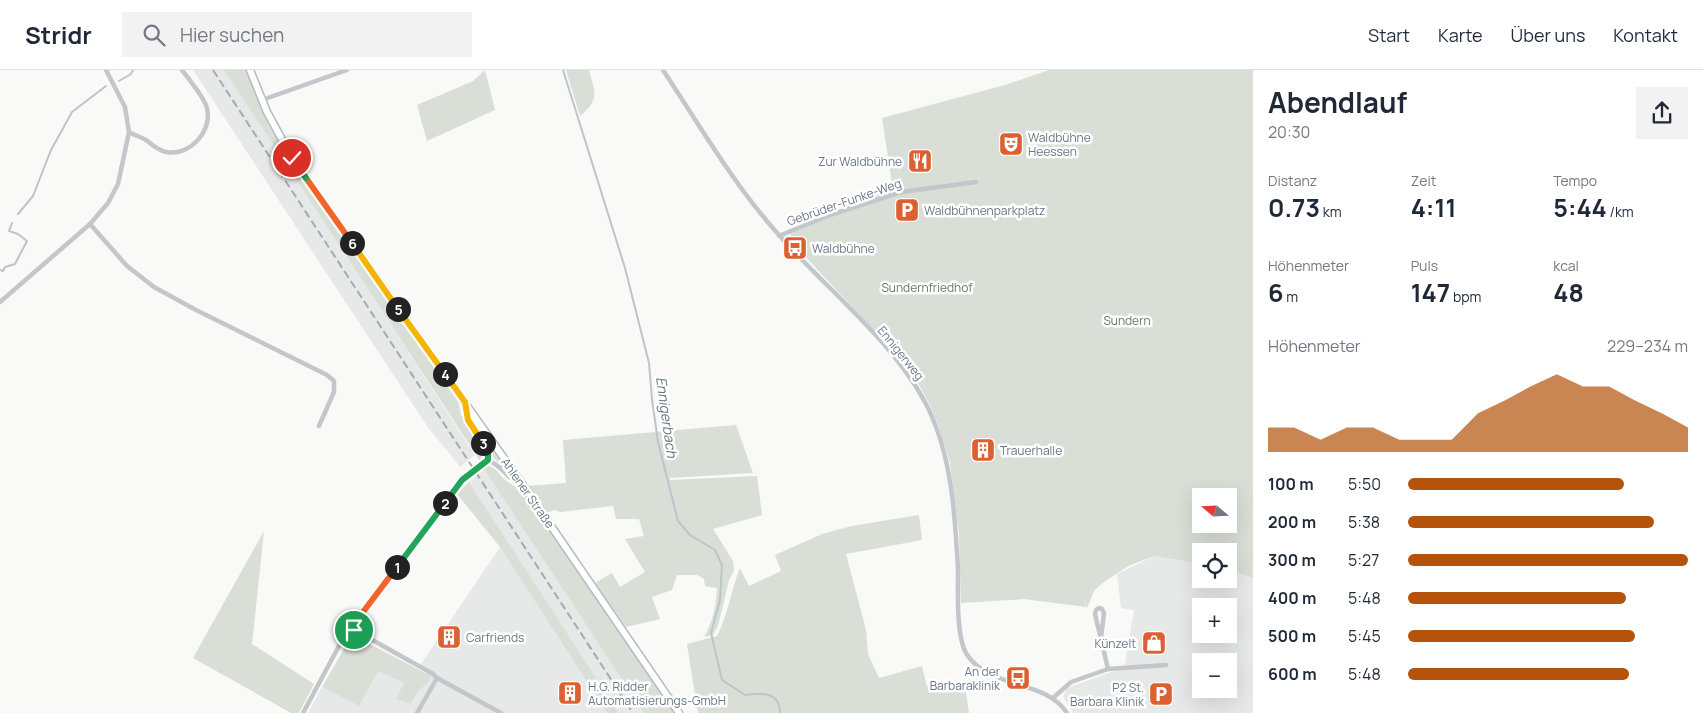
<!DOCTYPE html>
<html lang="de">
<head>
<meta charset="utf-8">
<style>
	body { margin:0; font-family:Manrope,sans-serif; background:#f2f2f3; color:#1f2937; height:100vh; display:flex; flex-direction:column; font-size:19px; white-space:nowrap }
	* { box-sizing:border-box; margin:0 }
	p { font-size:16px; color:#747a83 }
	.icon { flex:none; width:28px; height:28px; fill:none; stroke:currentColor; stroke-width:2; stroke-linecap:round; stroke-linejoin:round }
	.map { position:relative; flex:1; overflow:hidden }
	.sheet { display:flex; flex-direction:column; background:#fff; width:450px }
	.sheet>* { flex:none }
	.needle { width:32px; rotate:289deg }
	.controls { position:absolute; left:1192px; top:418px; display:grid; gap:10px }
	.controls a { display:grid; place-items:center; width:45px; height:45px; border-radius:0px; background:#fff; box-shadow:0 5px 20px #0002; font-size:25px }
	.pin { position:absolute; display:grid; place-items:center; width:42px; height:42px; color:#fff; margin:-21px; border:2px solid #fff; border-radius:50%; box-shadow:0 1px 5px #0007 }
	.km { position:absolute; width:25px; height:25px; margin:-12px; border-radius:50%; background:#222; color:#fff; font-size:14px; line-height:25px; text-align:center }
	.round { display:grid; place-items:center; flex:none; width:52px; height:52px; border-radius:0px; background:#f2f2f3 }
	.overview { display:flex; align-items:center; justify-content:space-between; height:85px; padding:0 15px }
	h1 { font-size:28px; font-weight:700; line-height:38px }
	.figures { display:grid; grid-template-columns:repeat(3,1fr); gap:8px; height:85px; padding:5px 15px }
	.figures div { display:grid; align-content:center }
	.figures b { font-size:25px; font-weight:700 }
	.figures small { font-size:14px; font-weight:400 }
	.figures p { font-size:14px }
	.chart { height:140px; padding:10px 15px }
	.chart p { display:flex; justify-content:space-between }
	.chart svg { width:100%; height:90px; margin-top:5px; fill:#b45309; opacity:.7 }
	ul { padding:0 15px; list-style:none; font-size:16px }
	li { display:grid; grid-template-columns:80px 60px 1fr; align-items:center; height:38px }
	li i { height:12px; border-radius:6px; background:#b45309 }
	header { display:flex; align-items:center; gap:30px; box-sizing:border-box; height:70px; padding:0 25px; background:#fff; border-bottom:1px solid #e0e1e3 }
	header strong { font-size:24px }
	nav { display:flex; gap:28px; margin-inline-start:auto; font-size:18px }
	.search { width:350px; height:45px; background:#f2f2f3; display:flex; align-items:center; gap:12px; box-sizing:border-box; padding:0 18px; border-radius:0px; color:#747a83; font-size:19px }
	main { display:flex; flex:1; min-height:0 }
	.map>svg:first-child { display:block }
	.built { fill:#e7e8e8; fill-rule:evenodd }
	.green { fill:#d9ded6; fill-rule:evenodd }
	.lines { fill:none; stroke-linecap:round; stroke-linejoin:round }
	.stream { stroke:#bcc5cb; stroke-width:2 }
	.secondary-casing { stroke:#b5babf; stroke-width:9 }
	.street { stroke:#c3c6ca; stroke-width:4.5 }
	.secondary { stroke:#fff; stroke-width:6 }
	.rail { stroke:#a4aab0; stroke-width:2; stroke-dasharray:8 4; stroke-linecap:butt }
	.split-1-casing { stroke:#fff; stroke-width:10 }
	.split-2-casing { stroke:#fff; stroke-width:10 }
	.split-3-casing { stroke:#fff; stroke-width:10 }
	.split-4-casing { stroke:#fff; stroke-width:10 }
	.split-5-casing { stroke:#fff; stroke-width:10 }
	.split-6-casing { stroke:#fff; stroke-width:10 }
	.split-7-casing { stroke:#fff; stroke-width:10 }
	.split-8-casing { stroke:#fff; stroke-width:10 }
	.split-1 { stroke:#f0652b; stroke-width:6 }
	.split-2 { stroke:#22a559; stroke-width:6 }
	.split-3 { stroke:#22a559; stroke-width:6 }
	.split-4 { stroke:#f5b400; stroke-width:6 }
	.split-5 { stroke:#f5b400; stroke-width:6 }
	.split-6 { stroke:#f5b400; stroke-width:6 }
	.split-7 { stroke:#f0652b; stroke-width:6 }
	.split-8 { stroke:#22a559; stroke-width:6 }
	.labels { text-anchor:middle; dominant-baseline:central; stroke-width:5; stroke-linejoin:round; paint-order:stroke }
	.poi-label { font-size:12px; fill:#697887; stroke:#fff; text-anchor:start }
	.street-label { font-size:12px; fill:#697887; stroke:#fff }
	.park-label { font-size:12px; fill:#667964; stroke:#fff }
	.water-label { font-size:14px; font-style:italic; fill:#657982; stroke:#fff }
</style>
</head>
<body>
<header>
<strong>Stridr</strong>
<div class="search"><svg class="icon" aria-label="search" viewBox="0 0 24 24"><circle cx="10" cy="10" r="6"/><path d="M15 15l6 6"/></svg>Hier suchen</div>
<nav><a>Start</a><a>Karte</a><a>Über uns</a><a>Kontakt</a></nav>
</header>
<main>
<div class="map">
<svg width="1253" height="643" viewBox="0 0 1253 643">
	<rect width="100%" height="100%" fill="#f9f9f7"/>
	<g class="built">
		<path d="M193 0H224L370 222 475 385 460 397 454 389 429 359Z"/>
		<path d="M484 399 644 643H619L469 412Z"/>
		<path d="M500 477 607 643H308L322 617 359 636 378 601 404 613 411 634 418 621 428 613 431 607 421 594Z"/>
		<path d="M1154 486 1201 494V509H1229V501L1253 508V643H1073L1063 627 1067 618 1111 602 1124 600 1134 540 1121 538 1117 504ZM1201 536H1229V564H1201ZM1201 591H1229V619H1201Z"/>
	</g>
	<g class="green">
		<path d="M224 0H246L268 54 289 90 458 332 461 345 483 382 480 391 370 222Z"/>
		<path d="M485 0 495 40 427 71 417 35 473 11Z"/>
		<path d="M566 0H589C595 22 600 30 580 46Z"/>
		<path d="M1049 0H1253V508L1229 500V481H1201V494L1154 486 1128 496 1100 515 1094 521 1087 538 1084 527 1086 537 1024 529 961 533 959 464 950 393 938 354 929 333 919 315 896 284 789 169 792 162 842 142 845 143 844 136 893 120 882 48 1005 15ZM1201 426H1229V454H1201Z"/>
		<path d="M468 341 514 407 512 408C498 394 470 361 468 341Z"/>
		<path d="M736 355 753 403 670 408V410L757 406 762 445 713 459 733 491 734 500 729 510 718 556 713 565 704 567C713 552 716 536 717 518L705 516 704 509 697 505H677L672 520 652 527 660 549 626 557 595 513 612 503 620 517 645 502 625 469 644 466 639 449H616L613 436 560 442 554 440 547 443 527 416 566 413 563 370Z"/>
		<path d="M487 395 494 398 505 410 524 423 675 643H644L482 396Z"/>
		<path d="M469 412 619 643H607L500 477 457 424Z"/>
		<path d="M919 445 922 470 846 484 866 560 868 584 879 608 922 596 927 617 965 615 969 643H698L687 574 717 566C728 545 731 520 740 498L749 516 781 501 775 485 822 464 852 456Z"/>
		<path d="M264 461 252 574 314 614 299 643H291L193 588Z"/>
		<path d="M351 567 358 568 431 606 428 613 418 621 411 634 396 629 404 613 378 601 359 636 322 617Z"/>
	</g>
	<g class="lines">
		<g class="stream">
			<path d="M563 0 625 198 649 293 652 329 658 372 678 451 690 465 715 480 722 495 720 530 711 563 722 610 745 625C760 623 780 621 780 643"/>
			<path d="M119 11 131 4 133 0"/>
			<path d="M18 144 33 126 51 80 72 42 106 16"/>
			<path d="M0 200 3 201 5 197 15 194 27 171 18 164 9 161 12 153"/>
		</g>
		<defs>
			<path id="secondary" d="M250 0 267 42 292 88 525 418 679 643"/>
		</defs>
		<use href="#secondary" class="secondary-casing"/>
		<g class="street">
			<path d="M663 0C700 56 734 115 779 165 827 220 896 273 928 338 952 387 955 446 958 499 958 521 956 565 966 583 988 620 1044 608 1067 643"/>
			<path d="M262 30 347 0"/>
			<path d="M129 62C134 65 141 67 146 70 153 75 157 80 166 82 190 87 215 59 206 35 201 23 190 11 182 0"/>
			<path d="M90 154 127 196 154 217 196 240 327 305 334 311V322L319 356"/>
			<path d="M779 166 827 146 901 122 976 112"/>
			<path d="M0 232 90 154 108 133 118 114 129 62 125 37 106 0"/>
			<path d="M465 335 468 350 487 381 488 390"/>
			<path d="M488 390C502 396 509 410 523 417"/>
			<path d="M351 558 433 604 437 608 501 643"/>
			<path d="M1101 568 1104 543 1102 539 1099 538 1096 540 1095 544 1108 599"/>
			<path d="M1053 628 1071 612 1108 599 1166 595"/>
			<path d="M303 643 339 576 357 550 462 410 488 390"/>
			<path d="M417 643 437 608"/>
		</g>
		<use href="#secondary" class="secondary"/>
		<path class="rail" d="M213 0 633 643"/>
	</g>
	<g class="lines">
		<defs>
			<path id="split-1" d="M354 560 351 558 357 550 397 497"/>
			<path id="split-2" d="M397 497 445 433"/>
			<path id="split-3" d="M445 433 462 410 488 390V381L483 373"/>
			<path id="split-4" d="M445 304 465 332 468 350 483 373"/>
			<path id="split-5" d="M398 239 445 304"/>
			<path id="split-6" d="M352 173 398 239"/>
			<path id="split-7" d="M306 108 352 173"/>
			<path id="split-8" d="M292 88 306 108"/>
		</defs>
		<use href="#split-1" class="split-1-casing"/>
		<use href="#split-2" class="split-2-casing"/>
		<use href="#split-3" class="split-3-casing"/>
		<use href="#split-4" class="split-4-casing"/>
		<use href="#split-5" class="split-5-casing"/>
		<use href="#split-6" class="split-6-casing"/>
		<use href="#split-7" class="split-7-casing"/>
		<use href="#split-8" class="split-8-casing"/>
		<use href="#split-1" class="split-1"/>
		<use href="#split-2" class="split-2"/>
		<use href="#split-3" class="split-3"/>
		<use href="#split-4" class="split-4"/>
		<use href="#split-5" class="split-5"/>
		<use href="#split-6" class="split-6"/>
		<use href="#split-7" class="split-7"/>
		<use href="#split-8" class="split-8"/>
	</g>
	<defs>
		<symbol id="theatre-square" viewBox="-11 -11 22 22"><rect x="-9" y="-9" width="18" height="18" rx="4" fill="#dd6032" stroke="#fff"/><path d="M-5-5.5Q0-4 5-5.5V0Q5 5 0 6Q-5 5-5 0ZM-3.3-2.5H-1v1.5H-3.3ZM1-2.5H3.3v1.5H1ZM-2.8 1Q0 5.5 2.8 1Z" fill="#fff"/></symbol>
		<symbol id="restaurant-square" viewBox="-11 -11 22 22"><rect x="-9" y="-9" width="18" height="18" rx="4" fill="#dd6032" stroke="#fff"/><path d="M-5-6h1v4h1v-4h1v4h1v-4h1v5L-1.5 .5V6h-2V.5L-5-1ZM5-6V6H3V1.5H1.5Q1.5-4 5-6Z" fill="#fff"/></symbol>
		<symbol id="parking-square" viewBox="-11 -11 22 22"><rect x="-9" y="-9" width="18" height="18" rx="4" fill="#dd6032" stroke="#fff"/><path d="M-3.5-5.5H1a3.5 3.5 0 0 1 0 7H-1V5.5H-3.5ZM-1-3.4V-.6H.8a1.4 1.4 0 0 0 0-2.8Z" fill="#fff"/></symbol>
		<symbol id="bus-square" viewBox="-11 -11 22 22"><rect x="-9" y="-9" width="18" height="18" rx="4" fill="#dd6032" stroke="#fff"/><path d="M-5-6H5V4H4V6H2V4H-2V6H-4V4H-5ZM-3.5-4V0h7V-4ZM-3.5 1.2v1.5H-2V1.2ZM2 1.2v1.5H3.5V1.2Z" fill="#fff"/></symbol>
		<symbol id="building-square" viewBox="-11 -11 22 22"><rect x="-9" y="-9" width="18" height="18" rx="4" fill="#dd6032" stroke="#fff"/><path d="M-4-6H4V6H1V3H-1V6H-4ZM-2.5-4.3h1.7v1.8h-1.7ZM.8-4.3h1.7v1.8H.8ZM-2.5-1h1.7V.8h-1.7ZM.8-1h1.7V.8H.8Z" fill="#fff"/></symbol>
		<symbol id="shop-square" viewBox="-11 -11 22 22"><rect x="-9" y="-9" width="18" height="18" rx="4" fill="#dd6032" stroke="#fff"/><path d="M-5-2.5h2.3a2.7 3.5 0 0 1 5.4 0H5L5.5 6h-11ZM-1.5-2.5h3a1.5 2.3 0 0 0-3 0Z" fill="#fff"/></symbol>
	</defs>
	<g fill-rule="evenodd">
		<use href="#theatre-square" x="997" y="60" width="28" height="28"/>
		<use href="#restaurant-square" x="906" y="77" width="28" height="28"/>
		<use href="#parking-square" x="893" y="126" width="28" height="28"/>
		<use href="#bus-square" x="781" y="164" width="28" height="28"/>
		<use href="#building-square" x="969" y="366" width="28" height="28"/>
		<use href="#building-square" x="435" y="553" width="28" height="28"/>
		<use href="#shop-square" x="1140" y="559" width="28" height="28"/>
		<use href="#bus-square" x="1004" y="594" width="28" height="28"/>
		<use href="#building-square" x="556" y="609" width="28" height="28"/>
		<use href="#parking-square" x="1147" y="610" width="28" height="28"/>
	</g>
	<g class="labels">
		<g class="poi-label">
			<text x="1028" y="67">Waldbühne<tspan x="1028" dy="14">Heessen</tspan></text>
			<text x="902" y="91" text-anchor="end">Zur Waldbühne</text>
			<text x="924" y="140">Waldbühnenparkplatz</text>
			<text x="812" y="178">Waldbühne</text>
			<text x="1000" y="380">Trauerhalle</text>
			<text x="466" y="567">Carfriends</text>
			<text x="1136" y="573" text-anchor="end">Künzelt</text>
			<text x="1000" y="601" text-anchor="end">An der<tspan x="1000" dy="14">Barbaraklinik</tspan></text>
			<text x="588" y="616">H.G. Ridder<tspan x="588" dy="14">Automatisierungs-GmbH</tspan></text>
			<text x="1144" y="617" text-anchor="end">P2 St.<tspan x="1144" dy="14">Barbara Klinik</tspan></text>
		</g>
		<g class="street-label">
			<text transform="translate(844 132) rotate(-19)">Gebrüder-Funke-Weg</text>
			<text transform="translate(901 283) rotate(51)">Ennigerweg</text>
			<text transform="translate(528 423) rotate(55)">Ahlener Straße</text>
		</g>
		<g class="park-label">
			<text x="927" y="217">Sundernfriedhof</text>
			<text x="1127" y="250">Sundern</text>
		</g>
		<g class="water-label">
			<text transform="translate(667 347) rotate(82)">Ennigerbach</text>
		</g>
	</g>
</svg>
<div class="controls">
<a><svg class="needle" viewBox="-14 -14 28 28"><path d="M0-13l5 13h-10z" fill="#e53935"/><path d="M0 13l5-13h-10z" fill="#747a83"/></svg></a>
<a><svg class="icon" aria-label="locate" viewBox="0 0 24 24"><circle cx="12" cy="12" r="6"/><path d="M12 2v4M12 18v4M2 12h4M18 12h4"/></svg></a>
<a>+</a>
<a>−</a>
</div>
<div class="pin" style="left:354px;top:560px;background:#1e9e55"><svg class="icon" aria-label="arrive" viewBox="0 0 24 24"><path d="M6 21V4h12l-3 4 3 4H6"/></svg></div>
<div class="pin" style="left:292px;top:88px;background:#d93025"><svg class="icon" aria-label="check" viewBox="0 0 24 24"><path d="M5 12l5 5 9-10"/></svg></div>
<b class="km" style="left:397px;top:497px">1</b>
<b class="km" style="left:445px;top:433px">2</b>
<b class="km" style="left:483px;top:373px">3</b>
<b class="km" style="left:445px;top:304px">4</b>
<b class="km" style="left:398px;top:239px">5</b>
<b class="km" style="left:352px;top:173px">6</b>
</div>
<section class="sheet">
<div class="overview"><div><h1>Abendlauf</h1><p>20:30</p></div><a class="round"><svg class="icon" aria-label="share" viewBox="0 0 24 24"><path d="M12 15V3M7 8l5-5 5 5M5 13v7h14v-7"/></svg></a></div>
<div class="figures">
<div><p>Distanz</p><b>0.73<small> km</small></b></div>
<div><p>Zeit</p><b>4:11</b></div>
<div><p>Tempo</p><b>5:44<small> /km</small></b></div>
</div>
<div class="figures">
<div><p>Höhenmeter</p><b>6<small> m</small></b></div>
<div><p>Puls</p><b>147<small> bpm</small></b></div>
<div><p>kcal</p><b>48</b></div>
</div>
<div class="chart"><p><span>Höhenmeter</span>229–234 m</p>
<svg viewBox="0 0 160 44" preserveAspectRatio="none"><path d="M0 44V32L10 32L20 38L30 32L40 32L50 38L60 38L70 38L80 25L90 19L100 12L110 6L120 12L130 12L140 19L150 25L160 32V44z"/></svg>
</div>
<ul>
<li><b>100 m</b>5:50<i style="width:77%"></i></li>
<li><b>200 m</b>5:38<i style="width:88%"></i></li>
<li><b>300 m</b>5:27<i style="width:100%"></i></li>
<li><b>400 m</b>5:48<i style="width:78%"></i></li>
<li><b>500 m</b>5:45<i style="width:81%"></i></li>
<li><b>600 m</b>5:48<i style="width:79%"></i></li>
</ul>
</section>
</main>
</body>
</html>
